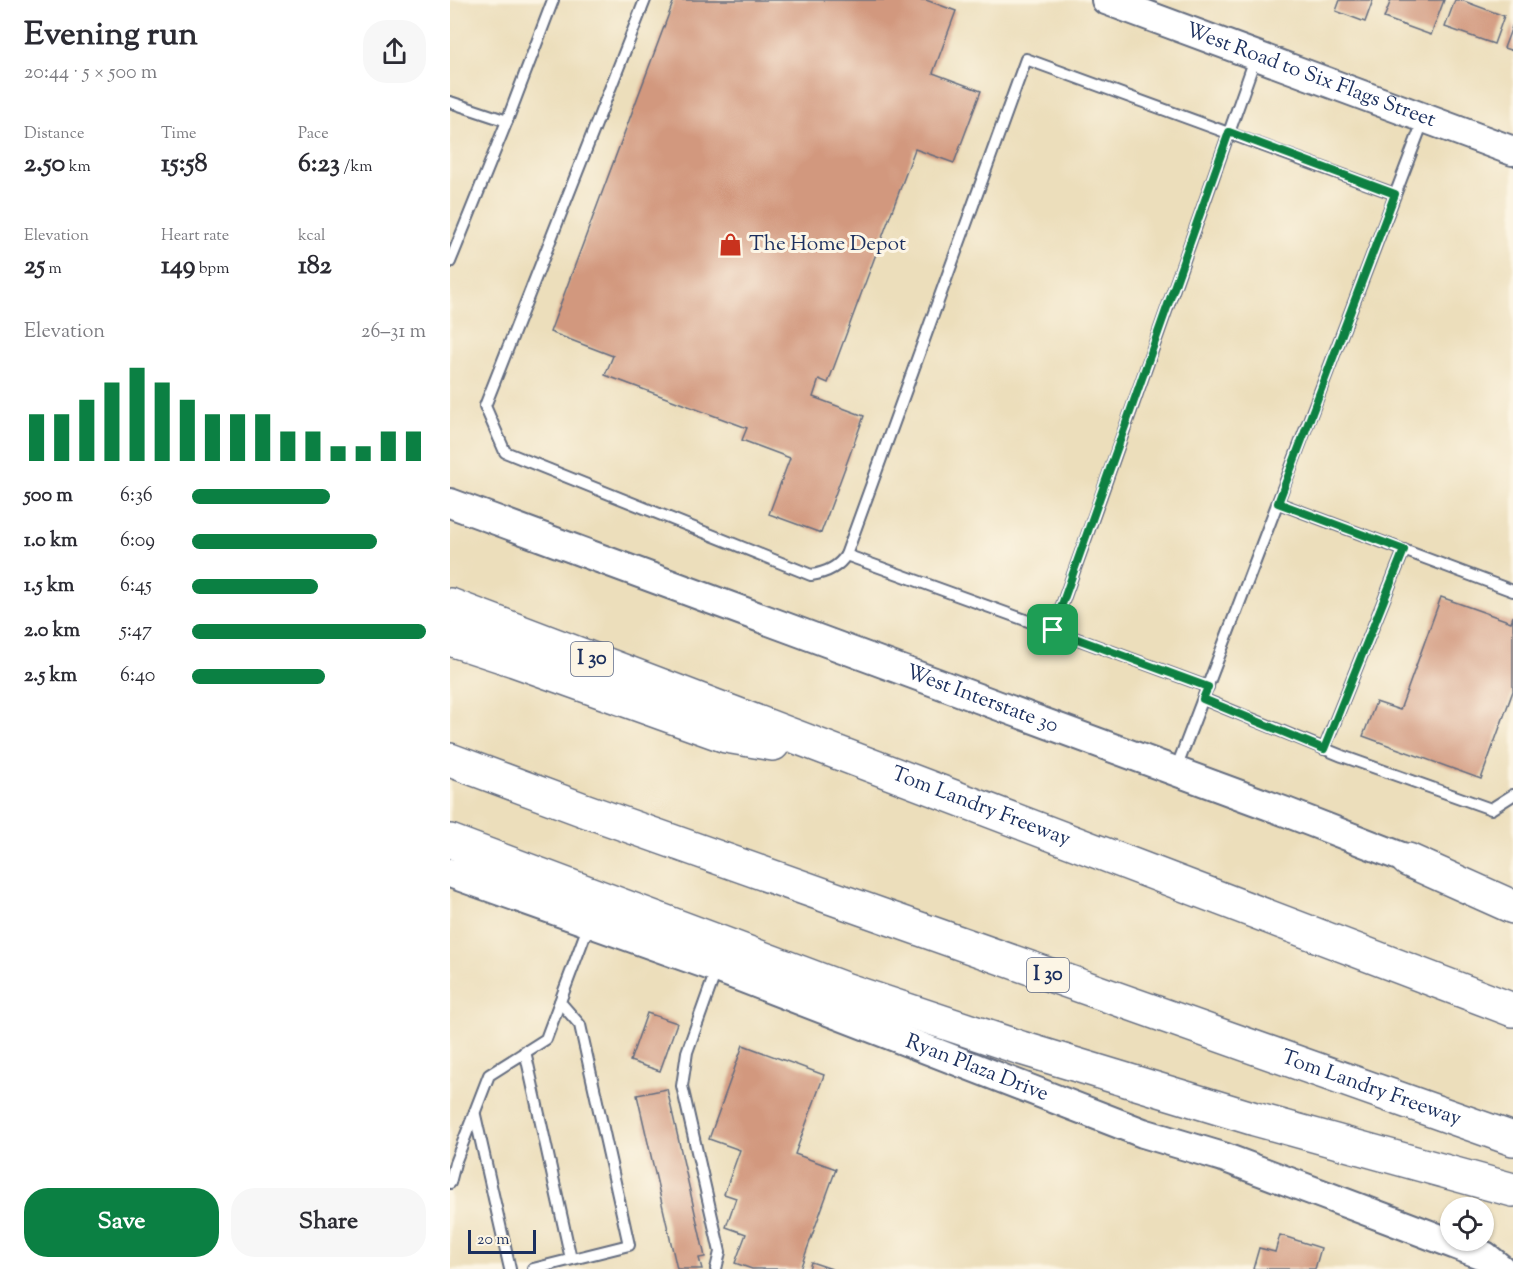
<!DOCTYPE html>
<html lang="en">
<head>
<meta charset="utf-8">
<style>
	body { margin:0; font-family:"Sorts Mill Goudy",serif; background:#f7f7f7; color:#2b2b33; height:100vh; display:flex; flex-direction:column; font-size:22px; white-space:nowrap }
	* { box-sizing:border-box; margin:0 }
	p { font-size:20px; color:#7c7c81 }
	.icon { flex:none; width:33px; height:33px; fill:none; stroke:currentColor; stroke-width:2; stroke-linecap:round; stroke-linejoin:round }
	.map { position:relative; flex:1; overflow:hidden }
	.panel { display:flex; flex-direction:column; background:#fff; width:450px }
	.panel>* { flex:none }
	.fabs { position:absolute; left:990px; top:1197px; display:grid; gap:12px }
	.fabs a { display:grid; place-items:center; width:54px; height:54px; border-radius:50%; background:#fff; box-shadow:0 2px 4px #0004; font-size:30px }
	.scale { position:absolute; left:18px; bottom:15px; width:68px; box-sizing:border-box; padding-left:6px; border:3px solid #1b2f5e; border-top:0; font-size:16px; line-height:21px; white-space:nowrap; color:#1b2f5e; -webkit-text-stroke:4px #fcf5e5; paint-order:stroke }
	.pin { position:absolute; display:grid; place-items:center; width:51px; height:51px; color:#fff; margin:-26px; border-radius:12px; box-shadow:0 3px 9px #0006 }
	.round { display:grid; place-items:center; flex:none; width:63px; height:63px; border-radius:24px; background:#f7f7f7 }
	.overview { display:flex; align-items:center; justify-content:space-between; height:102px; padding:0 24px }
	h1 { font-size:33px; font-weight:800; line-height:45px }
	.figures { display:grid; grid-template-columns:repeat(3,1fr); gap:9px; height:102px; padding:6px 24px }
	.figures div { display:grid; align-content:center }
	.figures b { font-size:26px; font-weight:800 }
	.figures small { font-size:16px; font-weight:400 }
	.figures p { font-size:16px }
	.chart { height:168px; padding:12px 24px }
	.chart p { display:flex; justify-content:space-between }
	.chart svg { width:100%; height:108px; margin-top:6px; stroke:#0b8043; stroke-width:6 }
	.primary-button { display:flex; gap:12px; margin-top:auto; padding:12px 24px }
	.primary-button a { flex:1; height:69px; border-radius:24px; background:#0b8043; color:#fff; font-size:24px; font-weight:800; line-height:69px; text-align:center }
	.primary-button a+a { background:#f7f7f7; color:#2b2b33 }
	ul { padding:0 24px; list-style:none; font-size:20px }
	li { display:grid; grid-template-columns:96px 72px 1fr; align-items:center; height:45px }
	li i { height:15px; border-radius:8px; background:#0b8043 }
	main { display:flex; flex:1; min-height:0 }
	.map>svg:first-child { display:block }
	.building { fill:#d2987e }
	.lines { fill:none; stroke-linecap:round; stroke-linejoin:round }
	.lane-casing { stroke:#646c7f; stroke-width:14 }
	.secondary-casing { stroke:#646c7f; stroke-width:32 }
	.highway-casing { stroke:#646c7f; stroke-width:36 }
	.lane { stroke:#fff; stroke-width:10 }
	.secondary { stroke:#fff; stroke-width:28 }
	.highway { stroke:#fff; stroke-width:33 }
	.route-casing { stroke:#fff; stroke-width:12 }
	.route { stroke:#0b8043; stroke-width:8 }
	.labels { text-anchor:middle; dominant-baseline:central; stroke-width:6; stroke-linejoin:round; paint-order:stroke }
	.shield { fill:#fcf5e5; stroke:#5e6a86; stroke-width:1.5 }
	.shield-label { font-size:20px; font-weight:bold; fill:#1b2f5e }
	.street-label { font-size:21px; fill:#1b2f5e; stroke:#fcf5e5 }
	.poi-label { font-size:21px; fill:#1b2f5e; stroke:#fcf5e5; text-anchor:start }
</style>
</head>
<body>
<main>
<section class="panel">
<div class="overview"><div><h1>Evening run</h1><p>20:44 · 5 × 500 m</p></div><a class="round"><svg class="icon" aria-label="share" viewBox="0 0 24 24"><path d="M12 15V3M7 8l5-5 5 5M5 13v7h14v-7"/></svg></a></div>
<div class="figures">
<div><p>Distance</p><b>2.50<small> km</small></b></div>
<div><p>Time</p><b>15:58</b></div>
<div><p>Pace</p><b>6:23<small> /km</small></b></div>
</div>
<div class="figures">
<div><p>Elevation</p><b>25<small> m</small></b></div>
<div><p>Heart rate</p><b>149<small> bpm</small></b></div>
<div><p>kcal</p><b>182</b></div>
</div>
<div class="chart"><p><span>Elevation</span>26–31 m</p>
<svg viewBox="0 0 160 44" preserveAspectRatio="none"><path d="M5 44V25M15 44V25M25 44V19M35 44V12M45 44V6M55 44V12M65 44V19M75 44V25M85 44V25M95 44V25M105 44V32M115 44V32M125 44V38M135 44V38M145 44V32M155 44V32"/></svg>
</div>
<ul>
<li><b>500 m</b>6:36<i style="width:59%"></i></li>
<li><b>1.0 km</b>6:09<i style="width:79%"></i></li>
<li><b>1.5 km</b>6:45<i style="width:54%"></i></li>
<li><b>2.0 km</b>5:47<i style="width:100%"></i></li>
<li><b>2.5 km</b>6:40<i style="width:57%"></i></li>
</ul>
<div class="primary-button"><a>Save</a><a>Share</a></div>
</section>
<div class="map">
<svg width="1063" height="1269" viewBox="0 0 1063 1269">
	<rect width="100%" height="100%" fill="#fcf5e5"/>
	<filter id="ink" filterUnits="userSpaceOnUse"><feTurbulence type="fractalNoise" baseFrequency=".0167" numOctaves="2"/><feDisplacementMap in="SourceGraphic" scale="12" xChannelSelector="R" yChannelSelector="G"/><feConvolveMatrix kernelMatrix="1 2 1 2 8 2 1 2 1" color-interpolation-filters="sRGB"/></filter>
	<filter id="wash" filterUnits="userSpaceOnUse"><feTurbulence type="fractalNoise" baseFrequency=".008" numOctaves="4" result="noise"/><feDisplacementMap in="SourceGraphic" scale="24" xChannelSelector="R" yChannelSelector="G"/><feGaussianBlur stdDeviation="1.35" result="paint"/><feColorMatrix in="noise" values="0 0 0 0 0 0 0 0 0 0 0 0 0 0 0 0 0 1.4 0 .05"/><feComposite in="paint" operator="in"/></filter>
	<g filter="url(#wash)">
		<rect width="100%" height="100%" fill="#ecdebb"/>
		<g id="blocks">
			<g class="building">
				<path d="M224 0H476L506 11 483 73 531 91 504 163 465 149 378 383 369 379 363 397 414 416 371 533 319 514 340 458 292 440 297 428 155 375 163 356 100 332Z"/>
				<path d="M890 0H923L915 22 886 11Z"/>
				<path d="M941 0H994L981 35 934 18Z"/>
				<path d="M1005 0H1011L1054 16 1044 44 995 27Z"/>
				<path d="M1063 24V51L1054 48Z"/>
				<path d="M991 597 1061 622 1063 616V691L1031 779 913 736 926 702 950 710Z"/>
				<path d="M197 1013 227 1023 210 1071 180 1061Z"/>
				<path d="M293 1045 374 1075 345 1154 386 1169 350 1269H302L285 1263 296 1234 276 1227 286 1198 274 1194 290 1150 259 1139Z"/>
				<path d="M217 1089 255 1257 249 1258 252 1269H227L187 1095Z"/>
				<path d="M830 1235 871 1248 865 1269H803L809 1248 825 1252Z"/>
				<path d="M361 1262 382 1269H359Z"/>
			</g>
		</g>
	</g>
	<g filter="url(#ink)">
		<use href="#blocks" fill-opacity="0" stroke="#646c7f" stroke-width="1.5"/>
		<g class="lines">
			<defs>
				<g id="lane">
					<path d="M195 0 35 406 55 452 361 575C375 573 388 568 396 555"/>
					<path d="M806 56 646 510 603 630 396 555 576 59 945 194"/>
					<path d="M0 102 57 121"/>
					<path d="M0 262 57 121 103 0"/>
					<path d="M828 503 1063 591"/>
					<path d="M603 630 758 687"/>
					<path d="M753 699 892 756 1041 809 1063 795"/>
					<path d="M874 749 954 550"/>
					<path d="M726 769 974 119"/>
					<path d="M75 1051 121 1259"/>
					<path d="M25 1115 60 1269"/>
					<path d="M0 1183 5 1163 39 1075 96 1039 139 924"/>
					<path d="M83 1269 179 1245 130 1025 110 1002"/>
					<path d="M266 1269 270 1252 232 1086 237 1052 267 968"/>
				</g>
				<g id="secondary">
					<path id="s1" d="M656 0 1063 151"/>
					<path id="s2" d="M0 503 836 812 980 868"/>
					<path id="s3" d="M0 873 267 968 693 1133 773 1157 938 1219 1035 1256 1051 1269"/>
				</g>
				<g id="highway">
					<path id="s4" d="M0 605 1063 1010"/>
					<path d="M0 639 64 660 276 736 323 744"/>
					<path id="s5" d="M0 760 134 810 1063 1139"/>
					<path d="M0 841 397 990 571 1048 805 1119 1063 1190"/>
					<path d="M958 860 1063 907"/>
				</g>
			</defs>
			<use href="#lane" class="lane-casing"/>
			<use href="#secondary" class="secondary-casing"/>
			<use href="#highway" class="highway-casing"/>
			<use href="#lane" class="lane"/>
			<use href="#secondary" class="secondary"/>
			<use href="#highway" class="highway"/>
		</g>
	</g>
	<g class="lines" filter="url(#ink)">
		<defs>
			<path id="route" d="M779 132 945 194 828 503 954 550 874 749 753 699 758 687 603 630Z"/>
		</defs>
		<use href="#route" class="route-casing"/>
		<use href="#route" class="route"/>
	</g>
	<defs>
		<symbol id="shop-bare" viewBox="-9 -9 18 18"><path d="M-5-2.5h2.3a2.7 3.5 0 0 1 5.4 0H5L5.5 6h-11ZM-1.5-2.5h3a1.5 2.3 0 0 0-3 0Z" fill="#c8321e" stroke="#fcf5e5" stroke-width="2.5" paint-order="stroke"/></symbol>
	</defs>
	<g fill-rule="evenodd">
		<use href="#shop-bare" x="264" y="228" width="33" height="33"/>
	</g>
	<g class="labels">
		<g class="shield">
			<rect x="121" y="642" width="42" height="34" rx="4.5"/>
			<rect x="577" y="958" width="42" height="34" rx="4.5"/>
		</g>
		<g class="shield-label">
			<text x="142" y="659">I 30</text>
			<text x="598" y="975">I 30</text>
		</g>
		<g class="street-label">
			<text stroke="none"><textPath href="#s1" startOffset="218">West Road to Six Flags Street</textPath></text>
			<text stroke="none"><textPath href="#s2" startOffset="567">West Interstate 30</textPath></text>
			<text stroke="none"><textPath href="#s4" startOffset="568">Tom Landry Freeway</textPath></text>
			<text stroke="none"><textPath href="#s3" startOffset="562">Ryan Plaza Drive</textPath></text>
			<text stroke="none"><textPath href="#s5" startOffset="978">Tom Landry Freeway</textPath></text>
		</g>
		<g class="poi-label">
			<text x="299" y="245">The Home Depot</text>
		</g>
	</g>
</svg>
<div class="fabs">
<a><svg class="icon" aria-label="locate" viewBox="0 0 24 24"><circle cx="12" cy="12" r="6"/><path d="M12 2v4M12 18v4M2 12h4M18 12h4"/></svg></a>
</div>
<div class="scale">20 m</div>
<div class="pin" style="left:603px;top:630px;background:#1e9e55"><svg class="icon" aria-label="arrive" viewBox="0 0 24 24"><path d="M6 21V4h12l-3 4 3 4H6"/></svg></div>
</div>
</main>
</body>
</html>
